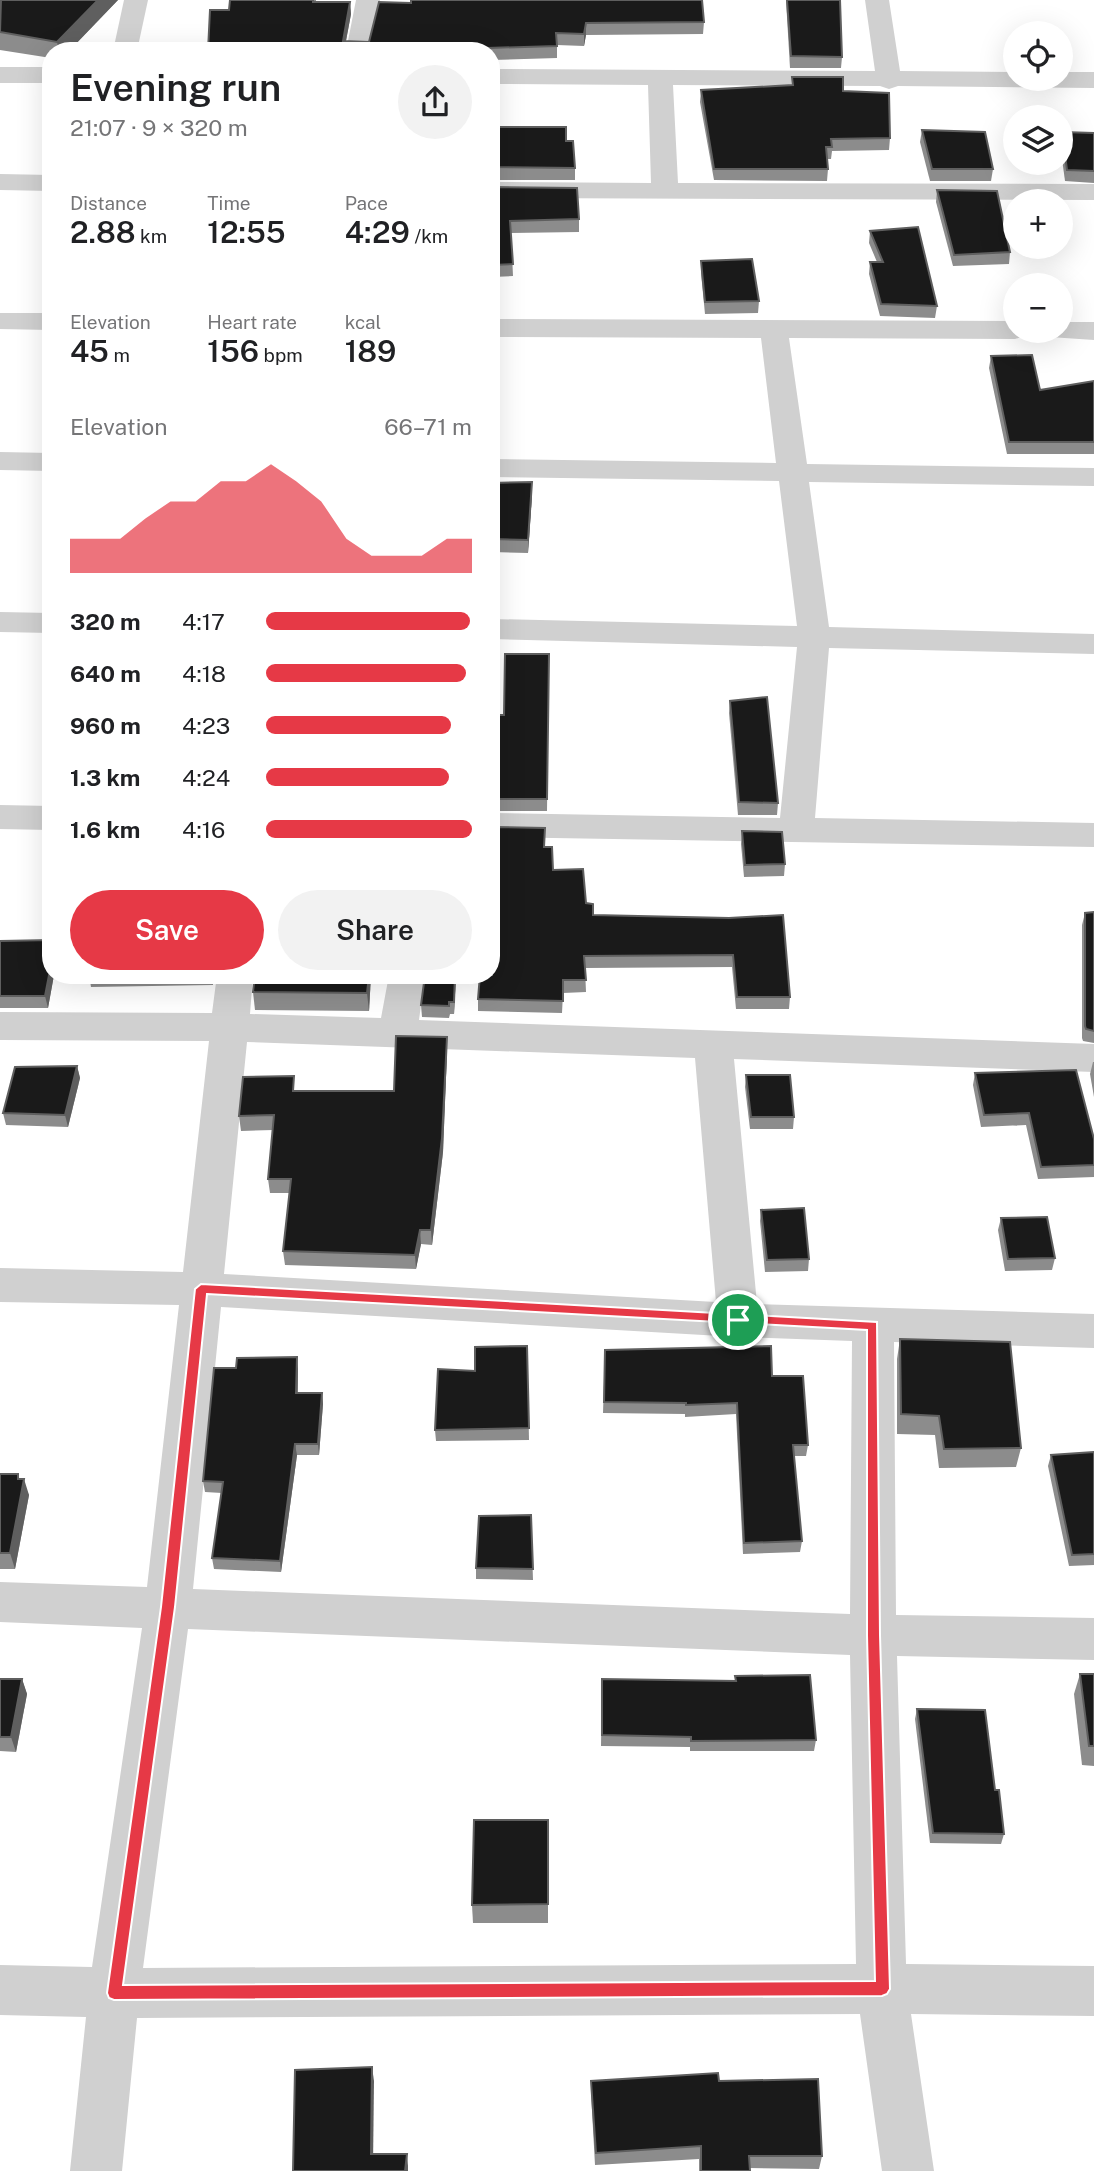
<!DOCTYPE html>
<html lang="en">
<head>
<meta charset="utf-8">
<style>
	body { margin:0; font-family:"Public Sans",sans-serif; background:#f2f2f2; color:#202124; height:100vh; display:flex; flex-direction:column; font-size:26px; white-space:nowrap }
	* { box-sizing:border-box; margin:0 }
	p { font-size:23px; color:#757577 }
	.icon { flex:none; width:38px; height:38px; fill:none; stroke:currentColor; stroke-width:2; stroke-linecap:round; stroke-linejoin:round }
	.map { position:relative; flex:1; overflow:hidden }
	.panel { position:absolute; left:42px; top:42px; width:458px; height:942px; display:flex; flex-direction:column; background:#fff; border-radius:28px; box-shadow:0 7px 28px #0002 }
	.panel>* { flex:none }
	.fabs { position:absolute; left:1003px; top:21px; display:grid; gap:14px }
	.fabs a { display:grid; place-items:center; width:70px; height:70px; border-radius:50%; background:#fff; box-shadow:0 7px 28px #0002; font-size:35px }
	.pin { position:absolute; display:grid; place-items:center; width:60px; height:60px; color:#fff; margin:-30px; border:4px solid #fff; border-radius:50%; box-shadow:0 2px 7px #0007 }
	.round { display:grid; place-items:center; flex:none; width:74px; height:74px; border-radius:37px; background:#f2f2f2 }
	.head { display:flex; align-items:center; justify-content:space-between; height:119px; padding:0 28px }
	h1 { font-size:38px; font-weight:600; line-height:52px }
	.figures { display:grid; grid-template-columns:repeat(3,1fr); gap:10px; height:119px; padding:7px 28px }
	.figures div { display:grid; align-content:center }
	.figures b { font-size:30px; font-weight:600 }
	.figures small { font-size:19px; font-weight:400 }
	.figures p { font-size:19px }
	.chart { height:196px; padding:14px 28px }
	.chart p { display:flex; justify-content:space-between }
	.chart svg { width:100%; height:126px; margin-top:7px; fill:#e63946; opacity:.7 }
	.action { display:flex; gap:14px; margin-top:auto; padding:14px 28px }
	.action a { flex:1; height:80px; border-radius:42px; background:#e63946; color:#fff; font-size:28px; font-weight:600; line-height:80px; text-align:center }
	.action a+a { background:#f2f2f2; color:#202124 }
	ul { padding:0 28px; list-style:none; font-size:23px }
	li { display:grid; grid-template-columns:112px 84px 1fr; align-items:center; height:52px }
	li i { height:18px; border-radius:9px; background:#e63946 }
	.map>svg:first-child { display:block }
	.lines { fill:none; stroke-linecap:round; stroke-linejoin:round }
	.minor { fill:#d0d0d0; fill-rule:evenodd }
	.wall { fill:#8c8c8c }
	.shaded-wall { fill:#5f5f5f }
	.building { fill:#1a1a1a; stroke:#5f5f5f; stroke-width:2 }
	.route { fill:#e63946; stroke:#fff; stroke-width:2; fill-rule:evenodd }
</style>
</head>
<body>
<div class="map">
<svg width="1094" height="2171" viewBox="0 0 1094 2171">
	<rect width="100%" height="100%" fill="#fff"/>
	<g class="lines">
		<g class="minor">
			<path d="M124 0H148L137 51H113Z"/>
			<path d="M356 0H380L370 51H346Z"/>
			<path d="M865 0H889L900 71 1015 72V79H1060V72H1094V88L898 86 889 89 880 86 673 85 678 183 1094 184V200L492 198V182L651 183 648 85 492 84V69L875 71Z"/>
			<rect x="0" y="67" width="51" height="16"/>
			<path d="M0 174 51 175V191L0 190Z"/>
			<path d="M0 313H51V330L0 329Z"/>
			<path d="M492 319 1015 321V331H1029L1025 336 1015 339 789 338 807 464 1094 468V486L809 482 829 627 1094 634V654L829 648 815 818 1094 823V847L492 837V813L780 818 797 647 492 639V619L797 626 779 481 492 477V459L776 463 761 338 492 337Z"/>
			<path d="M1060 322H1094V340L1050 337 1046 331H1060Z"/>
			<path d="M0 452 51 453V471L0 470Z"/>
			<path d="M0 612 51 613V633L0 632Z"/>
			<path d="M0 805 51 806V830L0 829Z"/>
			<path d="M217 975H253L250 1014 381 1018 389 975H425L419 1020 1094 1044V1072L734 1059 757 1304 1094 1314V1348L894 1342 896 1615 1094 1618V1660L897 1656 906 1964 1094 1966V2016L911 2014 934 2171H882L860 2014 137 2018 122 2171H70L86 2017 0 2015V1965L92 1967 142 1628 0 1622V1582L147 1587 179 1305 0 1302V1268L183 1272 209 1041 0 1040V1012L212 1013ZM247 1042 695 1058 716 1302 224 1274ZM221 1307 738 1337 852 1341 850 1614 193 1589ZM188 1629 850 1655 856 1964 143 1968Z"/>
		</g>
	</g>
	<g class="wall">
		<path d="M118 0 69 51H51V58L0 50V2Z"/>
		<path d="M230 0H316V2H350L351 14 346 41 369 42 379 2 704 22 703 34 586 35 584 46 557 45V58L492 60V51H208L229 10Z"/>
		<path d="M786 0H840L842 57 841 68H790Z"/>
		<path d="M792 77 843 91 890 138 889 150 832 151 831 159H827L828 169 827 181 714 180 700 102 701 90 792 86Z"/>
		<path d="M492 127 566 141 575 168V180H492Z"/>
		<path d="M922 130 993 169 991 181H930L920 142Z"/>
		<path d="M1062 132 1094 133V183L1065 181 1060 144Z"/>
		<path d="M492 187 579 219V232L511 233 513 276 492 277Z"/>
		<path d="M937 190 1010 252 1009 264 953 266 936 202Z"/>
		<path d="M870 231 937 306 935 318 880 316 869 274 870 262H877L869 243Z"/>
		<path d="M701 261 759 301 758 313 705 314 701 273Z"/>
		<path d="M492 325 497 400 494 411H492Z"/>
		<path d="M991 356 1040 390 1094 381V454H1007L989 368Z"/>
		<path d="M492 483 532 495 528 553 492 552Z"/>
		<path d="M549 654 547 811H492V715H504Z"/>
		<path d="M730 701 778 803 777 815H738L729 713Z"/>
		<path d="M742 831 785 864 784 876 744 877 741 844Z"/>
		<path d="M545 847 553 870 586 903 593 915 729 918 790 997 789 1009H736L732 967 585 968 586 992 563 993 562 1013 478 1011V999Z"/>
		<path d="M1094 912V1043L1083 1041 1082 1038V925L1085 913Z"/>
		<path d="M0 941 51 975H54L48 1008H0Z"/>
		<path d="M89 975H213V985L91 987Z"/>
		<path d="M255 975H371L369 1011 255 1010 253 992Z"/>
		<path d="M425 975H456L454 1014H450L449 1018 422 1017 421 1005Z"/>
		<path d="M447 1037V1052L443 1152 432 1245 421 1244 416 1269 285 1265 283 1251 290 1193H270L268 1179 273 1130 241 1131 239 1116 296 1091H394Z"/>
		<path d="M1093 1062H1094V1097L1090 1074Z"/>
		<path d="M77 1066 80 1078 68 1127 6 1125 3 1113Z"/>
		<path d="M975 1073 1094 1139V1177L1038 1179 1026 1125 981 1127 973 1085Z"/>
		<path d="M746 1075 794 1117 793 1129H750L745 1087Z"/>
		<path d="M761 1210 809 1259 808 1271 765 1272 760 1221Z"/>
		<path d="M1001 1218 1055 1258 1052 1270 1005 1271 998 1230Z"/>
		<path d="M900 1339 1021 1448 1016 1467 939 1468 935 1435 897 1434V1359Z"/>
		<path d="M527 1346 529 1440 436 1441 435 1430 475 1371Z"/>
		<path d="M605 1350 772 1376 808 1445 806 1456H794L802 1541 800 1552 743 1554 736 1414 685 1417V1414L603 1413Z"/>
		<path d="M298 1369V1393H322L323 1404 319 1455H297L281 1572 214 1569 212 1558 222 1493 205 1492 203 1481Z"/>
		<path d="M1094 1452V1565L1069 1566 1048 1466 1051 1455Z"/>
		<path d="M0 1474 20 1479 29 1495 15 1569H0Z"/>
		<path d="M531 1515 533 1580 476 1579V1568Z"/>
		<path d="M1080 1674H1094V1766L1082 1765 1074 1694Z"/>
		<path d="M735 1676 816 1740 814 1751H690V1747L601 1746 602 1679 735 1681Z"/>
		<path d="M0 1679H22L27 1694 16 1752 0 1751Z"/>
		<path d="M917 1709 995 1790 1004 1834 1001 1844 930 1843 915 1719Z"/>
		<path d="M548 1820V1923H473L472 1905Z"/>
		<path d="M591 2081H719L822 2156 819 2169 749 2168 750 2171H699V2159L595 2165 591 2093Z"/>
	</g>
	<g class="shaded-wall">
		<path d="M98 0H118L69 51H59L57 42Z"/>
		<path d="M350 2 351 14 344 51 343 41Z"/>
		<path d="M586 23V35L584 46V34Z"/>
		<path d="M497 330V400L494 411 493 399Z"/>
		<path d="M532 482V495L528 553V540Z"/>
		<path d="M51 965V975H54L48 1008 45 996Z"/>
		<path d="M369 975H371L369 1011 367 993Z"/>
		<path d="M455 975H456L454 1014V1002Z"/>
		<path d="M447 1037V1052L443 1152 432 1245 431 1230Z"/>
		<path d="M77 1066 80 1078 68 1127 65 1115Z"/>
		<path d="M420 1230 421 1244 416 1269 415 1255Z"/>
		<path d="M297 1357 298 1369 297 1404 296 1393Z"/>
		<path d="M322 1393 323 1404 319 1455 318 1444Z"/>
		<path d="M295 1444 297 1455 281 1572 280 1561Z"/>
		<path d="M18 1474 22 1488 24 1479 29 1495 15 1569 10 1553Z"/>
		<path d="M22 1679 27 1694 16 1752 11 1737Z"/>
		<path d="M372 2067 374 2081 373 2166 371 2154Z"/>
		<path d="M407 2154 408 2166V2171H405Z"/>
	</g>
	<g class="building">
		<path d="M1 0H98L57 42 0 32Z"/>
		<path d="M230 0H313V2H350L343 41 369 42 379 2 411 3V0H702L704 22 586 23 584 34 556 33 557 46 488 48V51H208L210 10H229Z"/>
		<path d="M787 0H840L842 57 791 56Z"/>
		<path d="M792 77H843V91L889 93 890 138 831 139 832 147H826L828 169H714L701 90 793 85Z"/>
		<path d="M492 127H566V141H573L575 168 492 167Z"/>
		<path d="M922 130 985 132 993 169H932Z"/>
		<path d="M1062 132 1094 133V171L1067 170Z"/>
		<path d="M492 187 577 188 579 219 510 221 513 264 492 265Z"/>
		<path d="M937 190 997 191 1010 252 954 255Z"/>
		<path d="M918 227 937 306 881 304 870 262H883L870 231Z"/>
		<path d="M752 259 759 301 705 302 701 261Z"/>
		<path d="M492 325 496 327 497 330 496 387 493 399H492Z"/>
		<path d="M1032 355 1040 390 1094 381V442H1009L991 356Z"/>
		<path d="M532 482 528 540 492 539V483Z"/>
		<path d="M505 654H549L547 799H492V715H504Z"/>
		<path d="M767 697 778 803 739 802 730 701Z"/>
		<path d="M492 827 545 828 544 847H552L553 870 583 869 586 903 593 904V915L729 918 783 915 790 997H737L733 955 584 956 586 980H563V1001L478 999 480 975H492Z"/>
		<path d="M742 831 782 832 785 864 745 865Z"/>
		<path d="M1094 912V1031L1086 1029 1085 1026V913Z"/>
		<path d="M51 940V965L45 996H0V941Z"/>
		<path d="M255 975H369L367 993 253 992Z"/>
		<path d="M425 975H455L454 1002H449V1006L421 1005Z"/>
		<path d="M396 1036 447 1037 442 1138 431 1230H420L415 1255 283 1251 291 1179H268L274 1115 239 1116 243 1077 294 1076 293 1091H394Z"/>
		<path d="M77 1066 65 1115 3 1113 15 1067Z"/>
		<path d="M1076 1070 1094 1139V1165L1041 1167 1029 1113 984 1115 975 1073Z"/>
		<path d="M746 1075H790L794 1117H751Z"/>
		<path d="M804 1208 809 1259 767 1260 761 1210Z"/>
		<path d="M1047 1217 1055 1258 1008 1259 1001 1218Z"/>
		<path d="M900 1339 1010 1342 1021 1448 944 1449 939 1416 901 1414Z"/>
		<path d="M527 1346 529 1428 435 1430 438 1369 475 1371V1347Z"/>
		<path d="M771 1346 772 1376H803L808 1445H793L802 1541 744 1543 737 1403 686 1405V1403L604 1402 605 1350Z"/>
		<path d="M297 1357 296 1393H322L318 1444H295L280 1561 212 1558 223 1482 203 1481 214 1368H236L237 1358Z"/>
		<path d="M1094 1452V1554L1072 1555 1051 1455Z"/>
		<path d="M0 1474H18V1479H24L10 1553H0Z"/>
		<path d="M531 1515 533 1569 476 1568 479 1516Z"/>
		<path d="M1080 1674H1094V1746H1089Z"/>
		<path d="M810 1675 816 1740 691 1741V1737L602 1735V1679L736 1681 735 1676Z"/>
		<path d="M0 1679H22L11 1737H0Z"/>
		<path d="M917 1709 985 1710 995 1790H999L1004 1834 933 1833Z"/>
		<path d="M474 1820H548V1904L472 1905Z"/>
		<path d="M372 2067 371 2154H407L405 2171H293L295 2070Z"/>
		<path d="M718 2073 719 2081 818 2079 822 2156H749L750 2171H701V2146L596 2153 591 2081Z"/>
	</g>
	<path class="route" d="M201 1284 877 1322 880 1635 890 1989 887 1994 882 1996 114 2000 109 1998 107 1993 161 1607 195 1289ZM207 1294 867 1330V1635L875 1981 123 1985 175 1607Z"/>
</svg>
<div class="fabs">
<a><svg class="icon" aria-label="locate" viewBox="0 0 24 24"><circle cx="12" cy="12" r="6"/><path d="M12 2v4M12 18v4M2 12h4M18 12h4"/></svg></a>
<a><svg class="icon" aria-label="layers" viewBox="0 0 24 24"><path d="M12 4l9 5-9 5-9-5zM3 14l9 5 9-5"/></svg></a>
<a>+</a>
<a>−</a>
</div>
<div class="pin" style="left:738px;top:1320px;background:#1e9e55"><svg class="icon" aria-label="arrive" viewBox="0 0 24 24"><path d="M6 21V4h12l-3 4 3 4H6"/></svg></div>
<section class="panel">
<div class="head"><div><h1>Evening run</h1><p>21:07 · 9 × 320 m</p></div><a class="round"><svg class="icon" aria-label="share" viewBox="0 0 24 24"><path d="M12 15V3M7 8l5-5 5 5M5 13v7h14v-7"/></svg></a></div>
<div class="figures">
<div><p>Distance</p><b>2.88<small> km</small></b></div>
<div><p>Time</p><b>12:55</b></div>
<div><p>Pace</p><b>4:29<small> /km</small></b></div>
</div>
<div class="figures">
<div><p>Elevation</p><b>45<small> m</small></b></div>
<div><p>Heart rate</p><b>156<small> bpm</small></b></div>
<div><p>kcal</p><b>189</b></div>
</div>
<div class="chart"><p><span>Elevation</span>66–71 m</p>
<svg viewBox="0 0 160 44" preserveAspectRatio="none"><path d="M0 44V32L10 32L20 32L30 25L40 19L50 19L60 12L70 12L80 6L90 12L100 19L110 32L120 38L130 38L140 38L150 32L160 32V44z"/></svg>
</div>
<ul>
<li><b>320 m</b>4:17<i style="width:99%"></i></li>
<li><b>640 m</b>4:18<i style="width:97%"></i></li>
<li><b>960 m</b>4:23<i style="width:90%"></i></li>
<li><b>1.3 km</b>4:24<i style="width:89%"></i></li>
<li><b>1.6 km</b>4:16<i style="width:100%"></i></li>
</ul>
<div class="action"><a>Save</a><a>Share</a></div>
</section>
</div>
</body>
</html>
